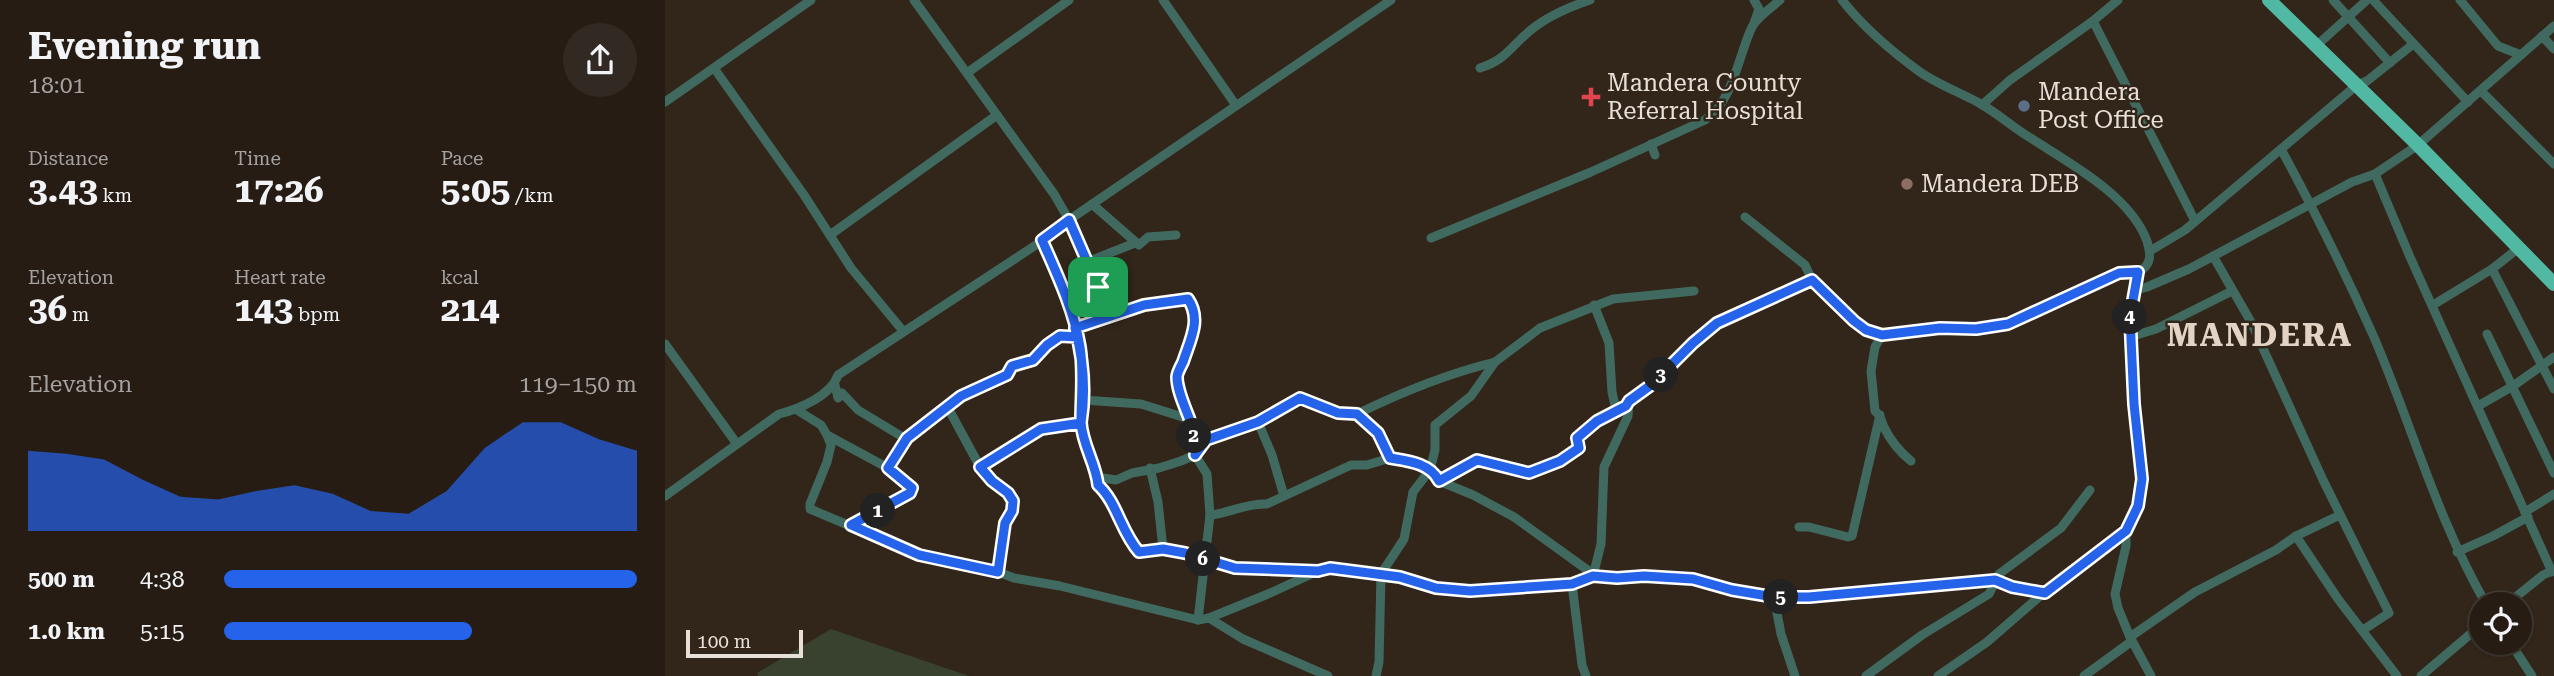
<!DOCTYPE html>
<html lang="en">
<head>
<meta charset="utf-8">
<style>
	body { margin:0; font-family:"Roboto Serif",serif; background:#322922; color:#f1f3f6; height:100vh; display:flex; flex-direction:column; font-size:26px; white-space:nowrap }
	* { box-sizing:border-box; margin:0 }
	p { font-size:23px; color:#a4a1a0 }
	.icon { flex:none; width:38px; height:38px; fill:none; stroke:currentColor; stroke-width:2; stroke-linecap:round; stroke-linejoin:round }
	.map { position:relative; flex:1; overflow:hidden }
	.side { display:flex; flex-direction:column; background:#261c14; width:665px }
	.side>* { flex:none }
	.controls { position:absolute; left:1804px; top:592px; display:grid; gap:14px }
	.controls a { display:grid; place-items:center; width:63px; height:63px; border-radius:50%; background:#261c14; box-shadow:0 2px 5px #0004,0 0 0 2px #423a34; font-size:35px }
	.scale { position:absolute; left:21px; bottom:18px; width:117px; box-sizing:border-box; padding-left:7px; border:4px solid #e8e0d8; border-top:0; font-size:19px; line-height:24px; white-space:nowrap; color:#e8e0d8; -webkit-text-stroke:5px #32261a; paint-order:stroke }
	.pin { position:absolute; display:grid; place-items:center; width:60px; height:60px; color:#fff; margin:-30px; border-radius:14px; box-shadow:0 4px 10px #0006 }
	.km { position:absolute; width:35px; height:35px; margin:-18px; border-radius:50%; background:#222; color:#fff; font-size:19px; line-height:35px; text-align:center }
	.round { display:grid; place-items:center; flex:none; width:74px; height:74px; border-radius:37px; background:#322922 }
	.summary { display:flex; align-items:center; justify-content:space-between; height:119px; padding:0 28px }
	h1 { font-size:38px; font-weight:700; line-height:52px }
	.figures { display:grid; grid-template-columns:repeat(3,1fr); gap:10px; height:119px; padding:7px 28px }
	.figures div { display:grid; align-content:center }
	.figures b { font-size:35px; font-weight:700 }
	.figures small { font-size:19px; font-weight:400 }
	.figures p { font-size:19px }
	.chart { height:196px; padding:14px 28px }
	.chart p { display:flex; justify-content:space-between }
	.chart svg { width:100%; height:126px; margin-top:7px; fill:#2563eb; opacity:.7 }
	ul { padding:0 28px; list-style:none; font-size:23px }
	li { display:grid; grid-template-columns:112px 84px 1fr; align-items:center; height:52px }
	li i { height:18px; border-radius:9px; background:#2563eb }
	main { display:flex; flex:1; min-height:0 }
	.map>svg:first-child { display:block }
	.green { fill:#39422e }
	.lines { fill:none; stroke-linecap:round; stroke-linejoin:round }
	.minor { stroke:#406a60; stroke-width:9 }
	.trunk { stroke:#50b8a3; stroke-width:14 }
	.route-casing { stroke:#fff; stroke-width:14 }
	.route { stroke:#2563eb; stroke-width:9 }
	.health-dot { fill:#e0444e; stroke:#32261a; stroke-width:2.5 }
	.service-dot { fill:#5c6f8a; stroke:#32261a; stroke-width:2.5 }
	.education-dot { fill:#8d6e63; stroke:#32261a; stroke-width:2.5 }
	.labels { text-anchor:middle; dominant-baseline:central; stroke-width:5; stroke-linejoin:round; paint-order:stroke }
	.poi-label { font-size:24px; fill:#e8e0d8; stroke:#32261a; text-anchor:start }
	.district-label { font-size:32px; font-weight:bold; letter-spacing:2px; fill:#e3d3c4; stroke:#32261a }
</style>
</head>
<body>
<main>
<section class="side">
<div class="summary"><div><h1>Evening run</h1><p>18:01</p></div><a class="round"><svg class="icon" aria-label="share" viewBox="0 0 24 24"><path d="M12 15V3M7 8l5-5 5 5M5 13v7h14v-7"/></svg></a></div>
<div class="figures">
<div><p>Distance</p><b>3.43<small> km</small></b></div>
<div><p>Time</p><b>17:26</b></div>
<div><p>Pace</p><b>5:05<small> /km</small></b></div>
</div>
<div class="figures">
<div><p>Elevation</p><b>36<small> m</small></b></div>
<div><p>Heart rate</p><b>143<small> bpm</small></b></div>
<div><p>kcal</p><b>214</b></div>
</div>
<div class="chart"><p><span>Elevation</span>119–150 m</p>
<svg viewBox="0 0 160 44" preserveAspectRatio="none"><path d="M0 44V16L10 17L20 19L30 26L40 32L50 33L60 30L70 28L80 31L90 37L100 38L110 30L120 15L130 6L140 6L150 12L160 16V44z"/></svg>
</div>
<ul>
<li><b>500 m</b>4:38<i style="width:100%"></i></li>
<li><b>1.0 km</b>5:15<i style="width:60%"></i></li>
</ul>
</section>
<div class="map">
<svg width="1889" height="676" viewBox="0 0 1889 676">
	<rect width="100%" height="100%" fill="#32261a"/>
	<path class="green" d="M166 629 304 676H93L92 673Z"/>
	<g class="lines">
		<g class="minor">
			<path d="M249 0 389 194 404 220 446 316"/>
			<path d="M498 0 570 104"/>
			<path d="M1177 0C1199 28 1226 51 1255 72 1274 85 1296 93 1316 104 1333 114 1348 127 1364 137 1404 163 1465 195 1482 241 1486 255 1487 265 1473 272L1464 317 1465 337 1468 353 1469 404 1477 479 1473 506 1461 531V546L1450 594 1453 608 1465 637 1486 676"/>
			<path d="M1668 0 1725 63"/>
			<path d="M1708 0 1803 102"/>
			<path d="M1795 0 1833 46 1856 55"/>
			<path d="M1428 21 1530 221"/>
			<path d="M1089 23 1094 9 1089 0"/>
			<path d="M1877 36 1889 49"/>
			<path d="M1650 47 1702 0"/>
			<path d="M49 68 139 195 186 268 238 331"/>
			<path d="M815 68C837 61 842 52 858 37 876 19 901 8 925 0"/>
			<path d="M302 73 404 0"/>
			<path d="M1816 91 1889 164"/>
			<path d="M0 102 146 0"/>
			<path d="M1317 105 1345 80 1428 21 1453 0"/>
			<path d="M986 144 990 155"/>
			<path d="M1616 149C1649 210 1680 272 1708 335 1747 425 1771 517 1821 604"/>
			<path d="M1710 174 1745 257 1887 572"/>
			<path d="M427 204 474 245 483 237 511 235"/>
			<path d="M1080 217 1140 265 1147 280 1189 321 1201 330 1217 335 1275 328 1311 329 1343 324 1454 273 1473 272"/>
			<path d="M165 235 332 115"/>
			<path d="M766 238 926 172 1040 120C1069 100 1073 56 1087 27 1092 17 1106 8 1115 0"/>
			<path d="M377 241C392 274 408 310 415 347 420 372 416 397 416 422 417 444 431 464 433 485L441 492 469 546 474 552 498 549 520 553 570 568 651 571"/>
			<path d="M1485 251 1520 230 1692 85 1702 81 1747 45"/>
			<path d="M1548 256 1586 322 1658 480 1724 613 1698 630"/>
			<path d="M422 262 470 243"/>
			<path d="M1827 269 1889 389"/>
			<path d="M1471 290 1482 287 1524 269 1687 182 1710 174 1753 145 1889 26"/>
			<path d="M929 305 944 343 947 392 951 410"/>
			<path d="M1768 305 1827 269 1855 247"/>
			<path d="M410 328 479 305 523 299 531 320 512 377 514 394 524 419"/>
			<path d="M1822 334 1889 473"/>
			<path d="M1217 335 1210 347 1206 371 1210 411C1216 416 1216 420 1219 427 1225 440 1235 452 1246 461"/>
			<path d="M1465 337 1491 329 1567 291"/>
			<path d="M0 344 72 444"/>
			<path d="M170 385 173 398 177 393 193 410 236 436 242 438"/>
			<path d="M418 400 476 404 524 419 533 445 530 455 542 474 545 515 533 620"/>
			<path d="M1813 406 1848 386 1889 357"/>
			<path d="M132 410 156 425 162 435 223 468 242 438 282 406"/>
			<path d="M692 414C737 392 781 374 830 362"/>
			<path d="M593 422 607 455 619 496"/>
			<path d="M162 435 166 445 162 462 145 504V509L254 555 300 567 333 572 349 578 395 586 533 620 544 618 603 594 653 571 665 568 735 577 771 588 805 591 907 584 928 576 952 578 979 576 1028 579 1067 590 1109 597H1144L1330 580 1347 587 1380 593"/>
			<path d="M315 467 376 429 416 423"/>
			<path d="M485 468 493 502 498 549"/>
			<path d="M774 481 812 460 864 473 895 461 914 448 912 438C919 432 927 424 935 419 944 413 959 410 964 401"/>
			<path d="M433 485 438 478 451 480 467 473 494 468 516 461 530 455 541 440 593 422 635 398 673 413 692 414 713 433 725 458C743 461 765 463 774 481L808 495 849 517 928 574"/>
			<path d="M0 496 114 414C134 409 166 396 173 375L377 241 404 220 726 0"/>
			<path d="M1860 512 1889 494"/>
			<path d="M545 515C565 513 581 503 602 504L686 465H702L725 458"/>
			<path d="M186 525 245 493 247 487 223 468"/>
			<path d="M1134 527H1144L1183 537 1187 536 1215 415"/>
			<path d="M1631 536 1673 599 1732 676"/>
			<path d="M1792 552 1828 536 1863 517"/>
			<path d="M333 572 340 523 347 511 348 501 343 493 327 480 315 467 282 406 296 396 342 375 347 366 368 360 382 345 395 336 413 337"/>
			<path d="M928 576 936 544 939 467 963 416 964 401 986 385 1028 343 1052 323 1147 280"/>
			<path d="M907 584 917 665 921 676"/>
			<path d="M1109 597 1116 634 1130 676"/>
			<path d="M1842 604 1878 575 1889 570"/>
			<path d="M544 618 578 639 663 676"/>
			<path d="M1465 637 1530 592 1611 550 1631 536 1675 515"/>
			<path d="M1845 642 1867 676"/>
			<path d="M711 676 714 662 716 574 739 539 748 492 765 470 770 450V425L806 396 830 362 875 328 948 299 1029 291"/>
			<path d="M1201 676 1257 635 1324 594 1334 574 1396 528 1425 490"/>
			<path d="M1273 676 1322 642 1398 576 1444 545 1461 531"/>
			<path d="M1419 676 1467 641"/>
			<path d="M1756 676 1816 625"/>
		</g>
		<path class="trunk" d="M1604 0 1753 145 1889 284"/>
	</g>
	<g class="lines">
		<defs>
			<path id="route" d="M433 287 446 316 410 328C418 358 421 392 416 423L376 429 315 467 327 481 343 493 348 501 347 511 340 523 333 572 254 555 186 525 245 493 247 488 223 468 242 438 296 396 342 375 347 366 368 360 382 345 395 336 413 337 410 328 479 305 523 299C537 320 525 340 518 362 516 366 512 373 512 377 512 401 537 433 530 455L541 440 593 422 635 398 673 413 692 414 713 433 725 458C743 461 765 463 774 481L812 460 864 473 895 461 914 448 912 438 932 421 961 406 964 401 986 385 1028 343 1052 323 1147 280 1189 321 1201 330 1217 335 1275 328 1311 329 1343 324 1454 273 1473 272 1465 317 1469 404 1477 479 1473 506 1461 531 1380 593 1347 587 1330 580 1144 597H1109L1067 590 1028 579 979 576 952 578 928 576 907 584 805 591 771 588 735 577 665 568 653 571 570 568 520 553 498 549 474 552C456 532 452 502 433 485 431 464 417 444 416 422 416 397 419 372 415 347 409 310 392 274 377 240L404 220 433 287"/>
		</defs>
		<use href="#route" class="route-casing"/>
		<use href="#route" class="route"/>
	</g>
	<path class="health-dot" d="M922.5 86.5h7v7h7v7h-7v7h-7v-7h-7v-7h7z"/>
	<circle class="service-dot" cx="1359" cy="106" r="7"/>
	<circle class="education-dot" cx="1242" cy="184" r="7"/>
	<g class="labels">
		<g class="poi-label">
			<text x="942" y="83">Mandera County<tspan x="942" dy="28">Referral Hospital</tspan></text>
			<text x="1373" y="92">Mandera<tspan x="1373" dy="28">Post Office</tspan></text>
			<text x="1256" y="184">Mandera DEB</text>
		</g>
		<g class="district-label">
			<text x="1595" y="335">MANDERA</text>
		</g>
	</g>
</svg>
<div class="controls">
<a><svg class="icon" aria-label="locate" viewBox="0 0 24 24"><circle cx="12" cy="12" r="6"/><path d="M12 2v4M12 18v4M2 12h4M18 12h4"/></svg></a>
</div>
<div class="scale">100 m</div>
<div class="pin" style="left:433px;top:287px;background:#1e9e55"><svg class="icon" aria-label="arrive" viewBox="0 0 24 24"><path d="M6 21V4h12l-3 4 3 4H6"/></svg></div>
<b class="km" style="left:213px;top:511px">1</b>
<b class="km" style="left:529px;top:436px">2</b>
<b class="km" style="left:996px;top:375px">3</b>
<b class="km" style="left:1465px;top:317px">4</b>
<b class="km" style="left:1116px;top:597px">5</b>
<b class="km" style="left:538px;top:559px">6</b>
</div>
</main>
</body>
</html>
